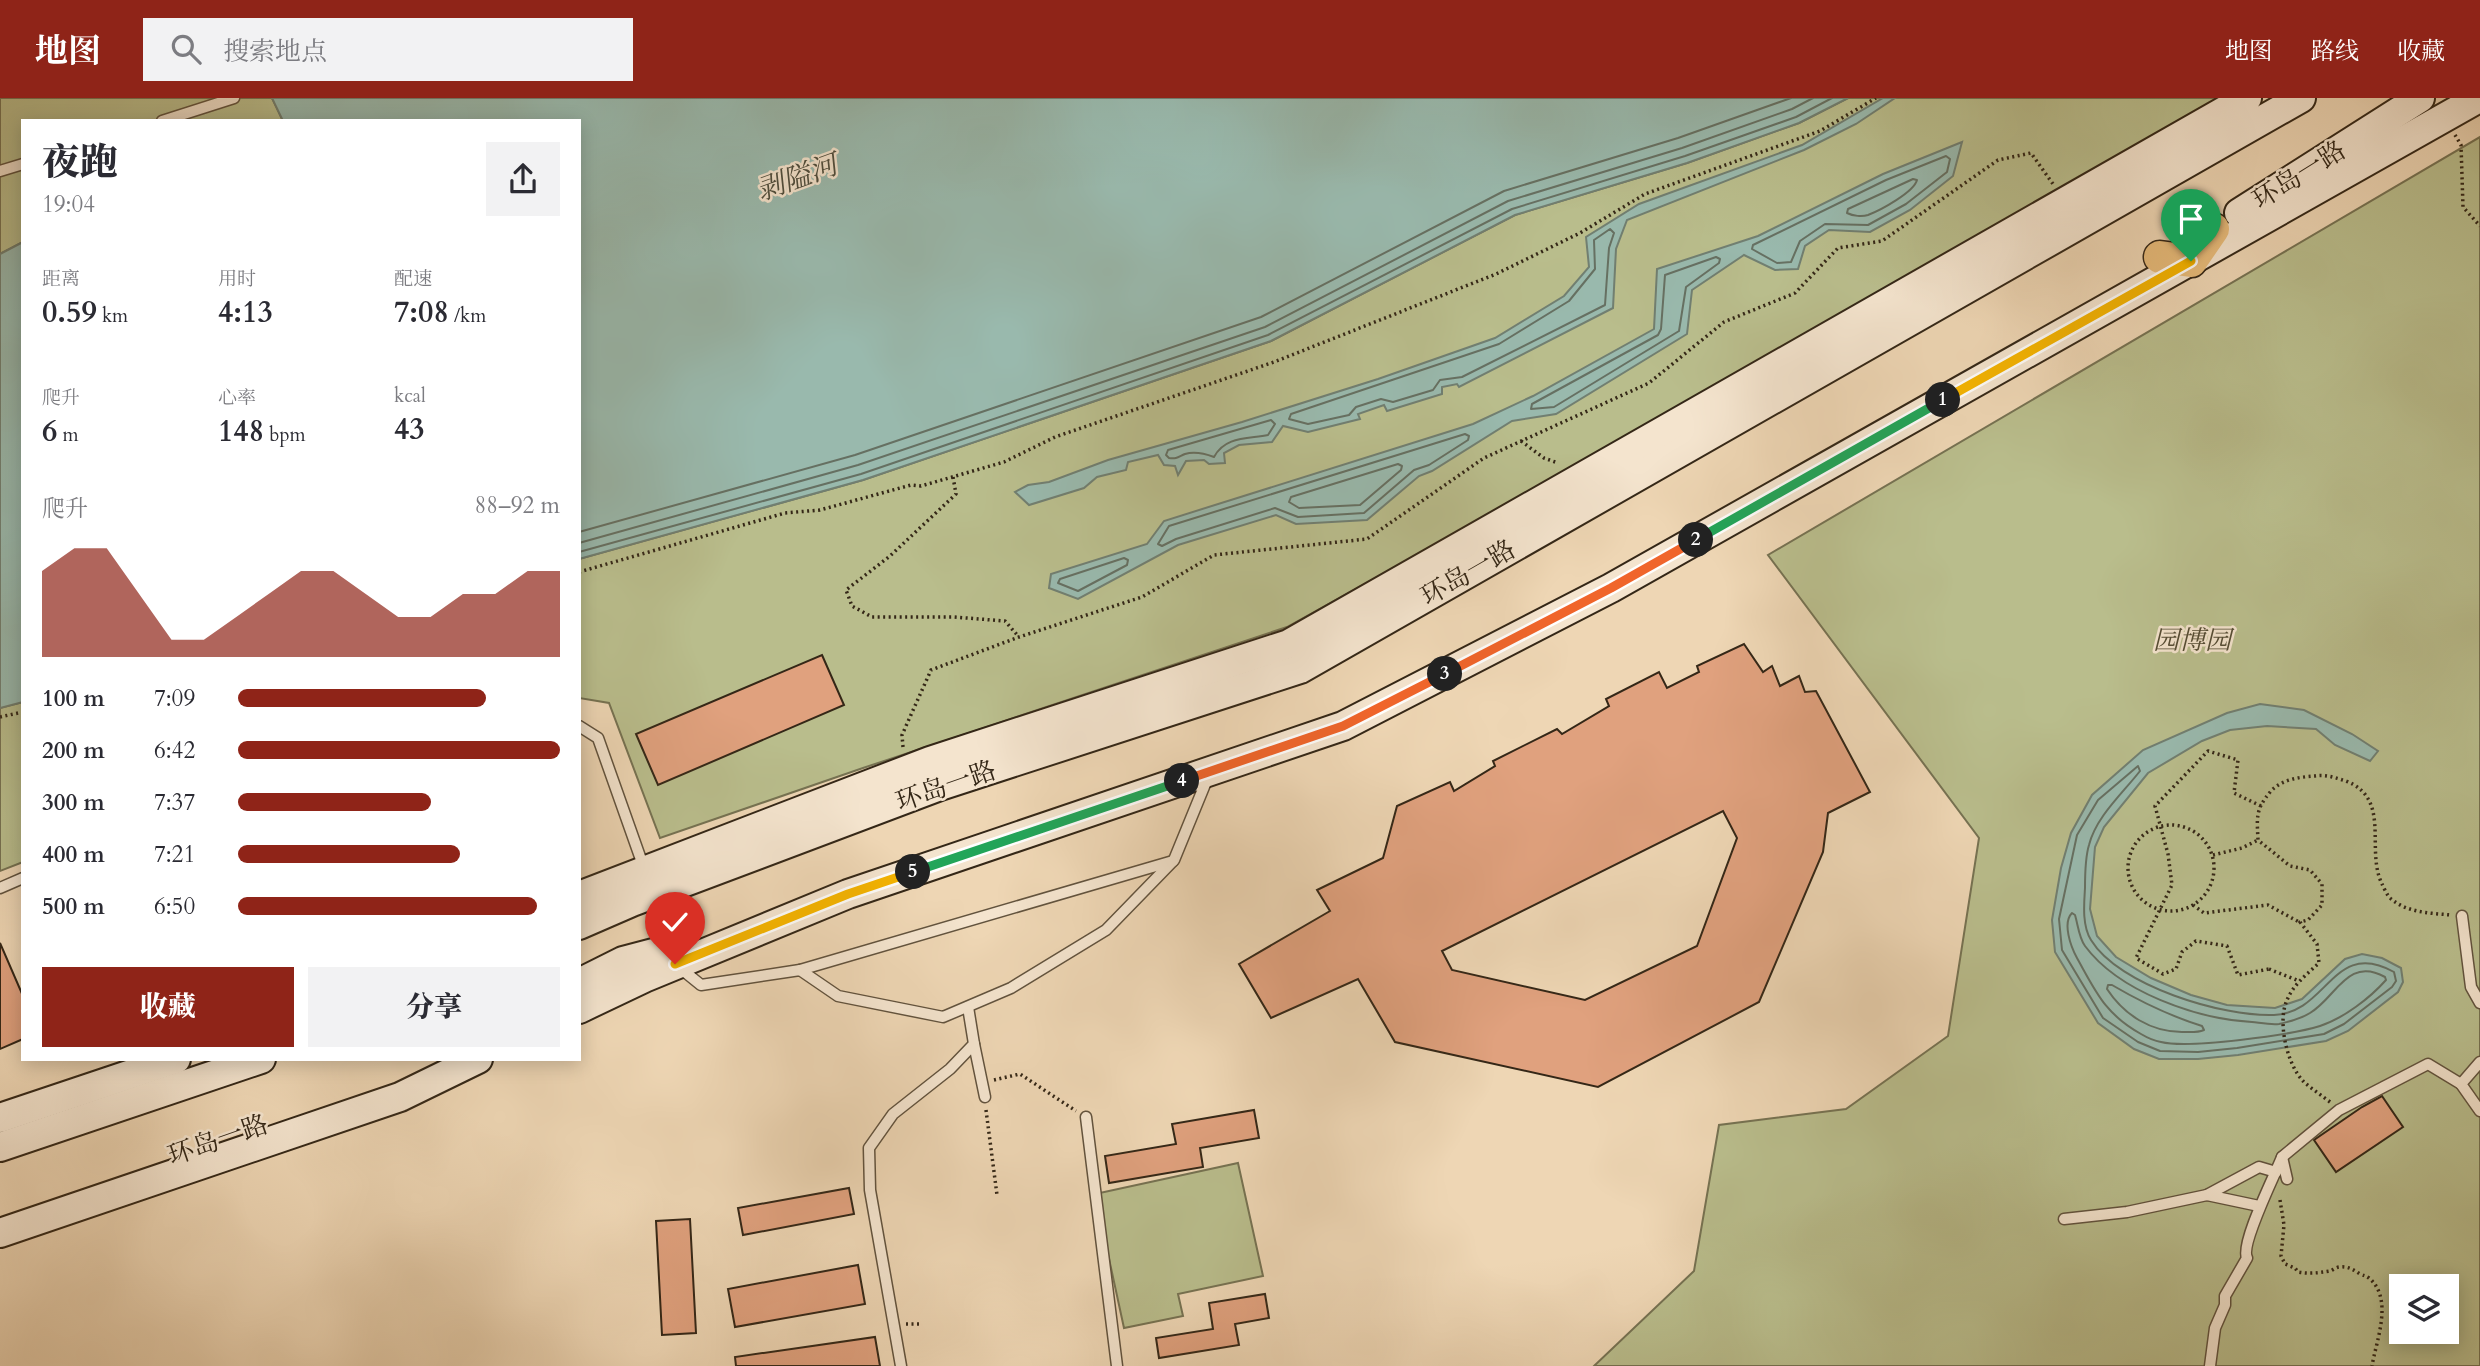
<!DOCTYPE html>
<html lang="zh">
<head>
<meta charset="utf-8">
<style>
	body { margin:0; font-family:Cardo,"Noto Serif SC",serif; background:#f2f2f3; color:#2b2b33; height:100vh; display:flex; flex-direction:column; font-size:26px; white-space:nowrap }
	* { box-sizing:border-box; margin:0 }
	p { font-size:23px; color:#7c7c81 }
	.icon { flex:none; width:38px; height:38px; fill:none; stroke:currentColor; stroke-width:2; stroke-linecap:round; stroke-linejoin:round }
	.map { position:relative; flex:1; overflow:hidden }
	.sheet { position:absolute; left:21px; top:21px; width:560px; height:942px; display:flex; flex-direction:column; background:#fff; border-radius:0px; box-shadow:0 4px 18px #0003 }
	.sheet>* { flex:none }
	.fabs { position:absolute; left:2389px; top:1176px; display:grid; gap:14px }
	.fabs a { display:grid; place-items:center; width:70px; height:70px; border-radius:0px; background:#fff; box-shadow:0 4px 18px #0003; font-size:35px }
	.pin { position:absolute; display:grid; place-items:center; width:60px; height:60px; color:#fff; margin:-72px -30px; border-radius:50% 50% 50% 0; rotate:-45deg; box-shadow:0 0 7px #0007 }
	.pin .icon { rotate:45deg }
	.km { position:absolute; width:35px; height:35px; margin:-18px; border-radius:50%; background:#222; color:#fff; font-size:19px; line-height:35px; text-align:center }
	.round { display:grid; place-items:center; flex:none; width:74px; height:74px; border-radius:0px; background:#f2f2f3 }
	.head { display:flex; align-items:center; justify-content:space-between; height:119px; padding:0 21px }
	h1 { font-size:38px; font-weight:800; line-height:52px }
	.figures { display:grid; grid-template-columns:repeat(3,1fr); gap:10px; height:119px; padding:7px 21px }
	.figures div { display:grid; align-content:center }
	.figures b { font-size:30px; font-weight:800 }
	.figures small { font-size:19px; font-weight:400 }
	.figures p { font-size:19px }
	.chart { height:196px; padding:14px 21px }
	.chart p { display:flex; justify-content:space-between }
	.chart svg { width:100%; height:126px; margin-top:7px; fill:#8f2418; opacity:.7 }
	.primary-button { display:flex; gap:14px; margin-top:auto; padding:14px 21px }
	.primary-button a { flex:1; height:80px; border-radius:0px; background:#8f2418; color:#fff; font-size:28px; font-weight:800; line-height:80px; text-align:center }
	.primary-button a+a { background:#f2f2f3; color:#2b2b33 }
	ul { padding:0 21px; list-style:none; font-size:23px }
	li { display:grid; grid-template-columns:112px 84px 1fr; align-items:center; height:52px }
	li i { height:18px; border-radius:9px; background:#8f2418 }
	header { display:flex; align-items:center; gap:42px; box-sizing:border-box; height:98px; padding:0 35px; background:#8f2418; color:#fff }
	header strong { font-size:33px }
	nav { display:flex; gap:38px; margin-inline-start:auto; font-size:24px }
	.search { width:490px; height:63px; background:#f2f2f3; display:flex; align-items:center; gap:18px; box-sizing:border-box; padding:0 24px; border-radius:0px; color:#7c7c81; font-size:26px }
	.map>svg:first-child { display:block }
	.green { fill:#b9bd8c; stroke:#767252; stroke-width:2; fill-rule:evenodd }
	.water { fill:#99b9ad; stroke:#717f71; stroke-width:2 }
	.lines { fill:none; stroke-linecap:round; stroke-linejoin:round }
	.shore { stroke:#667062; stroke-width:2 }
	.building { fill:#e0a17e; stroke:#342717; stroke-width:2; fill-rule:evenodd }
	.lane-casing { stroke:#62533e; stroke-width:13 }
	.secondary-casing { stroke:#342717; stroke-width:32 }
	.primary-casing { stroke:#342717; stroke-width:35 }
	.path { stroke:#342717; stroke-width:3.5; stroke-dasharray:2 3.5; stroke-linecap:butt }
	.lane { stroke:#f4e4ce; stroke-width:10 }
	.secondary { stroke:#f4e4ce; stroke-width:28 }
	.primary { stroke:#e7bb7a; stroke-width:32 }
	.path-bridge { stroke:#342717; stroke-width:3.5; stroke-dasharray:2 3.5; stroke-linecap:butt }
	.split-1-casing { stroke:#fff; stroke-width:14 }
	.split-2-casing { stroke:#fff; stroke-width:14 }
	.split-3-casing { stroke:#fff; stroke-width:14 }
	.split-4-casing { stroke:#fff; stroke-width:14 }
	.split-5-casing { stroke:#fff; stroke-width:14 }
	.split-6-casing { stroke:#fff; stroke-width:14 }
	.split-1 { stroke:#f5b400; stroke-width:9 }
	.split-2 { stroke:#22a559; stroke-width:9 }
	.split-3 { stroke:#f0652b; stroke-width:9 }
	.split-4 { stroke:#f0652b; stroke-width:9 }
	.split-5 { stroke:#22a559; stroke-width:9 }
	.split-6 { stroke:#f5b400; stroke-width:9 }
	.labels { text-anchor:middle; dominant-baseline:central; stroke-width:5; stroke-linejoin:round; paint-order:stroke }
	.street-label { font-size:26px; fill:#342717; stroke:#f4e4ce }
	.park-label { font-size:26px; font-style:italic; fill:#554c34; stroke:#f4e4ce }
	.water-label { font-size:28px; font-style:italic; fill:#4d4c3c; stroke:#f4e4ce }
</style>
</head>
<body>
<header>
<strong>地图</strong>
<div class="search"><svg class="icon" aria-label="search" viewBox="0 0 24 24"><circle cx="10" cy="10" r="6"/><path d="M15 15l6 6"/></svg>搜索地点</div>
<nav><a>地图</a><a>路线</a><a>收藏</a></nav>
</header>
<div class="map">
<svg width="2480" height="1268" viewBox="0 0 2480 1268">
	<rect width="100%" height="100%" fill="#eed6b4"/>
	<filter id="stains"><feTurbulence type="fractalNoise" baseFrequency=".00286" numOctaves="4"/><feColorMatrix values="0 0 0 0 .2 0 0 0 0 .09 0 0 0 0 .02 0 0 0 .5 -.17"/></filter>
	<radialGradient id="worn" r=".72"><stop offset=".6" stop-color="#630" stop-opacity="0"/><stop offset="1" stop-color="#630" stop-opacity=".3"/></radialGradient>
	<g class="green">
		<path d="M0 0H272L283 23H23V144L0 156Z"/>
		<path d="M1848 0H2224L1644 331 1287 529 863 670 660 740 609 605 579 600V461L863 382 1271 243 1515 117 1687 65 1799 25Z"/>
		<path d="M2480 39V1268H1594L1694 1173 1719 1027 1846 1011 1948 938 1979 740 1768 457ZM2401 1188H2446V1234H2401Z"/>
		<path d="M23 604V764L0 773V610Z"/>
		<path d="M1238 1065 1263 1178 1178 1196 1183 1218 1124 1230 1095 1096Z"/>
	</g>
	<g class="water">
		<path d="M272 0H1848L1799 25 1687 65 1515 117 1271 243 863 382 579 461V23H283Z"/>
		<path d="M1883 0H1895L1856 26 1804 52 1627 122 1616 151 1613 210 1459 289 1457 286 1442 289V296L1387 313 1384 307 1358 316 1360 321 1308 334 1283 328 1272 344 1239 347 1224 355 1225 365 1209 366 1204 362 1186 363 1178 377 1175 368 1164 367 1158 357 1128 364 1126 372 1097 379 1084 390 1029 407 1015 394 1028 387 1049 384 1108 362 1242 324 1378 281 1495 240 1564 198 1589 169 1586 139 1639 106 1802 47Z"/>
		<path d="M1962 44 1953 78 1910 112 1870 134 1829 132 1805 148 1798 171 1775 172 1744 157 1692 192 1687 236 1556 316 1512 323 1432 373 1419 378 1367 422 1296 426 1276 417 1178 447 1078 501 1049 490 1051 476 1147 446 1164 423 1473 326 1533 298 1654 231 1657 171 1758 138 1883 76Z"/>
		<path d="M23 144V604L0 610V156Z"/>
		<path d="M2260 606 2304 612 2352 636 2378 653 2370 663 2335 647 2316 631 2267 628 2230 632 2202 643 2148 675 2104 729 2095 749 2090 811 2097 838 2116 859 2151 880 2191 897 2227 907 2275 910 2302 901 2345 861 2362 856 2382 860 2401 870 2403 884 2398 894 2348 933 2326 943 2238 957 2198 961H2159L2134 951 2098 925 2055 854 2052 822 2061 770 2071 735 2092 697 2143 652 2227 615Z"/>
	</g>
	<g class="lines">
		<g class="shore">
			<path d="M1946 58 1950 61 1947 74 1906 106 1868 127 1825 126 1800 143 1791 164 1777 165 1752 151 1753 147 1886 82Z"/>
			<path d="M1913 81 1917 82C1914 94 1881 112 1868 117 1862 119 1853 118 1847 115L1848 111Z"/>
			<path d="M1610 131 1614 135 1609 150 1605 207 1462 279 1440 282 1433 292 1393 304 1381 301 1356 309 1349 317 1308 326 1289 321 1291 316 1499 246 1569 203 1595 171 1594 142Z"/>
			<path d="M1716 159 1720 161 1719 165 1686 189 1679 233 1554 309 1531 311 1532 306 1658 237 1661 231 1665 177Z"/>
			<path d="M1271 322 1275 326 1268 337C1248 341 1225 338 1214 359 1206 356 1195 353 1185 356 1178 359 1177 361 1169 360L1166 357 1168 352Z"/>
			<path d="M1465 336 1469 338 1468 342 1429 367 1414 372 1364 415 1298 419 1275 410 1176 441 1162 448 1158 446 1169 428Z"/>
			<path d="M1398 366 1402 368 1401 372 1360 407 1299 410 1289 404 1291 399Z"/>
			<path d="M579 434 855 357 1261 219 1504 93 1678 40 1791 0"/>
			<path d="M579 445 858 367 1265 229 1508 103 1682 50 1792 11 1813 0"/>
			<path d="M579 454 861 376 1268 237 1512 111 1685 58 1796 19 1832 0"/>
			<path d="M1124 460 1128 462 1127 467 1078 493 1058 485 1060 481Z"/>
			<path d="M2138 668 2140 673C2122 696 2096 719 2089 747 2085 760 2085 776 2085 790 2084 806 2082 828 2091 842 2119 888 2223 919 2274 917 2328 915 2333 840 2394 874L2396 883 2392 889 2344 926 2324 936 2237 950 2198 954 2160 953 2138 944 2103 920 2062 852 2059 821 2077 737 2098 702Z"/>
			<path d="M2072 815 2075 817C2078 827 2079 840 2085 848 2119 894 2197 921 2252 924 2261 925 2271 927 2279 926 2288 924 2302 920 2310 915 2336 900 2347 858 2385 879L2386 882C2370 900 2344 920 2320 928 2291 937 2189 951 2161 944 2155 943 2146 939 2141 936 2105 916 2096 894 2077 860 2071 849 2062 825 2072 815Z"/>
			<path d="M2108 887H2112C2141 904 2170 918 2202 928L2204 932C2197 935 2190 934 2182 934 2151 934 2124 917 2107 891Z"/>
		</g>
	</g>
	<g class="building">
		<path d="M1744 546 1763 574 1772 568 1780 588 1799 578 1805 594 1816 593 1870 694 1828 715 1823 754 1759 904 1598 989 1395 944 1358 881 1271 920 1239 866 1330 813 1317 792 1383 760 1397 708 1450 684 1454 693 1495 668 1493 663 1557 631 1562 636 1609 608 1606 601 1659 574 1667 590 1699 574 1697 568ZM1723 713 1737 740 1697 848 1585 902 1452 872 1442 853Z"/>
		<path d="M822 557 844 607 658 687 636 636Z"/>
		<path d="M0 845 23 898V941L0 951Z"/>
		<path d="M2382 998 2403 1029 2336 1074 2314 1042 2362 1009Z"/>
		<path d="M1254 1012 1259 1040 1200 1050 1203 1069 1109 1085 1105 1058 1176 1046 1172 1026Z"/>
		<path d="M849 1090 854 1116 743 1137 738 1110Z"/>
		<path d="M690 1121 696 1235 662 1237 656 1123Z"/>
		<path d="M858 1167 865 1206 735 1229 728 1191Z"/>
		<path d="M1265 1196 1269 1220 1235 1226 1239 1247 1159 1260 1156 1240 1213 1231 1209 1205Z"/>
		<path d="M875 1239 880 1268H736L735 1259Z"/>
	</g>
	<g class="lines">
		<defs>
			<g id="lane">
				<path d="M162 23 234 0"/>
				<path d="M0 73 23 66"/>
				<path d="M579 628 598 640 644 770"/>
				<path d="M0 790 23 780"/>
				<path d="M2462 818 2471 889 2480 905"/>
				<path d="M680 870 701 887 800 872 838 898 943 919 1011 890 1106 832 1174 762 1208 679"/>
				<path d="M800 872 1173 763"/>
				<path d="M974 946 985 999"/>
				<path d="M2480 964 2461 986 2480 1013"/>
				<path d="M1086 1019 1117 1268"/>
				<path d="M2282 1059 2339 1012 2428 966 2461 986"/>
				<path d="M2207 1097 2259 1108"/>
				<path d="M2064 1121 2127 1114 2207 1097 2259 1069 2276 1074"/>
				<path d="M901 1268 870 1092 869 1050 893 1016 950 971 974 946 968 909"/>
				<path d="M2210 1268 2215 1230 2225 1207V1198L2247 1160C2240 1146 2275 1077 2282 1059L2287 1081"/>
			</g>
			<g id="secondary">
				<path d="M2239 115 2420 0"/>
				<path d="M579 798 930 663 1289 546 2247 0"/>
				<path d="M579 827 632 804 940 688 1300 571 2301 0"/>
				<path d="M579 885 623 863 661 853 683 844"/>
				<path d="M579 911 644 880 848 796 1343 628 1611 490 2479 0"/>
				<path d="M0 1020 176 961"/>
				<path d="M0 1049 261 961"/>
				<path d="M0 1135 400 999 478 961"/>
			</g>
			<path id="primary" d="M2160 159 2191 163 2213 131"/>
		</defs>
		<use href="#lane" class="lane-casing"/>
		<use href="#secondary" class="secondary-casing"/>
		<use href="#primary" class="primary-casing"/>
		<g class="path">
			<path d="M2455 37 2461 47 2463 109 2480 128"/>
			<path d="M1521 343 1544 360 1558 365"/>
			<path d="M953 379 956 396 890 458 846 492 852 508 872 519H954L1005 523 1019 539"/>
			<path d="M579 474 785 415 820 412 911 387 921 388 1004 364 1055 339 1274 264 1496 176 1580 135 1645 96 1820 33 1876 0"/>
			<path d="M0 619 23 614"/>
			<path d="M903 649 902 637 931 572 1019 539 1142 499 1214 457 1367 441 1484 360 1649 285 1724 224 1795 195 1838 150 1882 143 1998 62 2031 55 2053 86"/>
			<circle cx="2171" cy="770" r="43"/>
			<path d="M2213 757 2242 750 2258 742"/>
			<path d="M2193 807 2204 815 2268 807 2299 824"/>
			<path d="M2269 871 2299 883"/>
			<path d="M994 982 1020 976 1076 1013"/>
			<path d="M2330 1004C2321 997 2312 991 2304 984 2287 967 2277 924 2287 902 2293 887 2307 876 2319 865L2317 846 2300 824 2308 822 2322 807V786L2310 772 2290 768 2258 742C2257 719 2255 712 2271 693 2282 681 2300 679 2315 678 2326 676 2336 680 2346 683 2392 701 2365 751 2382 786 2384 790 2387 797 2390 800 2407 815 2430 815 2451 817"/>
			<path d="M986 1012 997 1097"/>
			<path d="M2280 1102 2284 1127 2281 1158 2285 1166 2295 1170 2298 1174C2309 1176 2318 1175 2330 1173 2333 1172 2336 1169 2340 1169 2348 1168 2354 1172 2360 1176 2364 1178 2365 1177 2369 1180 2394 1201 2376 1243 2372 1268"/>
			<path d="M906 1226H922"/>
		</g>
		<use href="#lane" class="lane"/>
		<use href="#secondary" class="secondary"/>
		<use href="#primary" class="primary"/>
		<path class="path-bridge" d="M2261 708 2234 695 2238 662 2208 653 2155 708 2168 756 2172 787 2136 860 2163 876 2176 871 2182 854 2196 843 2227 848 2238 877 2269 871"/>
	</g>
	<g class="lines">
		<defs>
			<path id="split-1" d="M1943 302 2191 163"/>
			<path id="split-2" d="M1696 442 1943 302"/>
			<path id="split-3" d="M1445 576 1611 490 1696 442"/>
			<path id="split-4" d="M1182 683 1343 628 1445 576"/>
			<path id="split-5" d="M913 774 1182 683"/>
			<path id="split-6" d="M675 866 848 796 913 774"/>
		</defs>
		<use href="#split-1" class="split-1-casing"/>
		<use href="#split-2" class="split-2-casing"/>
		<use href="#split-3" class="split-3-casing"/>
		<use href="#split-4" class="split-4-casing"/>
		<use href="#split-5" class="split-5-casing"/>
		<use href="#split-6" class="split-6-casing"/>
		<use href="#split-1" class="split-1"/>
		<use href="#split-2" class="split-2"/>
		<use href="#split-3" class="split-3"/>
		<use href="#split-4" class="split-4"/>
		<use href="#split-5" class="split-5"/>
		<use href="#split-6" class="split-6"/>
	</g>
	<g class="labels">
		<g class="street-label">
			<text transform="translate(2299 77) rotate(-32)">环岛一路</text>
			<text transform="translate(1468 475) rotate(-30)">环岛一路</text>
			<text transform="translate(946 688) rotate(-19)">环岛一路</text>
			<text transform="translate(218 1042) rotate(-19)">环岛一路</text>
		</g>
		<g class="park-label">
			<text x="2192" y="542">园博园</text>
		</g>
		<g class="water-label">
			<text transform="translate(797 80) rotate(-20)">剥隘河</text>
		</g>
	</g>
	<rect width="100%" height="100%" filter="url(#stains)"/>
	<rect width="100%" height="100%" fill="url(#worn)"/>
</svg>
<div class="fabs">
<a><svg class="icon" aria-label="layers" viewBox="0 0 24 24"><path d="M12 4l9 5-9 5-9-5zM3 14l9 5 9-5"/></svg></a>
</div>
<div class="pin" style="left:2191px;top:163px;background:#1e9e55"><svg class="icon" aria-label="arrive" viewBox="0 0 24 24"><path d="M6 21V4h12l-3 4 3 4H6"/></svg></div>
<div class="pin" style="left:675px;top:866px;background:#d93025"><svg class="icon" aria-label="check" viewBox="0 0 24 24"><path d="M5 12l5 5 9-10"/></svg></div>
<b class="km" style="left:1943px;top:302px">1</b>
<b class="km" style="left:1696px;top:442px">2</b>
<b class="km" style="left:1445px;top:576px">3</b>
<b class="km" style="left:1182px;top:683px">4</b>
<b class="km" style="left:913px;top:774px">5</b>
<section class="sheet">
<div class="head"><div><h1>夜跑</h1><p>19:04</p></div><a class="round"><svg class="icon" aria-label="share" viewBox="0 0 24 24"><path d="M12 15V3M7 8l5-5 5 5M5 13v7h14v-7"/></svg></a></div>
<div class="figures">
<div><p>距离</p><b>0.59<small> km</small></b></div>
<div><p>用时</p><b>4:13</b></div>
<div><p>配速</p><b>7:08<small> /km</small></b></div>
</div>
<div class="figures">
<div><p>爬升</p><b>6<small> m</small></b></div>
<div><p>心率</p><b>148<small> bpm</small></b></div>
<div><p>kcal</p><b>43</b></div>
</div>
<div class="chart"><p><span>爬升</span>88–92 m</p>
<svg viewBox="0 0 160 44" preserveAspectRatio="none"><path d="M0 44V14L10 6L20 6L30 22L40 38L50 38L60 30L70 22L80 14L90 14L100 22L110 30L120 30L130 22L140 22L150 14L160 14V44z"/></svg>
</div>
<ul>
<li><b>100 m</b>7:09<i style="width:77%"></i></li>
<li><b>200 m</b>6:42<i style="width:100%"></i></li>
<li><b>300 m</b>7:37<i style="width:60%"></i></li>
<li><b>400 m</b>7:21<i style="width:69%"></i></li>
<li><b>500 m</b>6:50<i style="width:93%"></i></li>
</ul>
<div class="primary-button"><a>收藏</a><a>分享</a></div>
</section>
</div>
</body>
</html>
